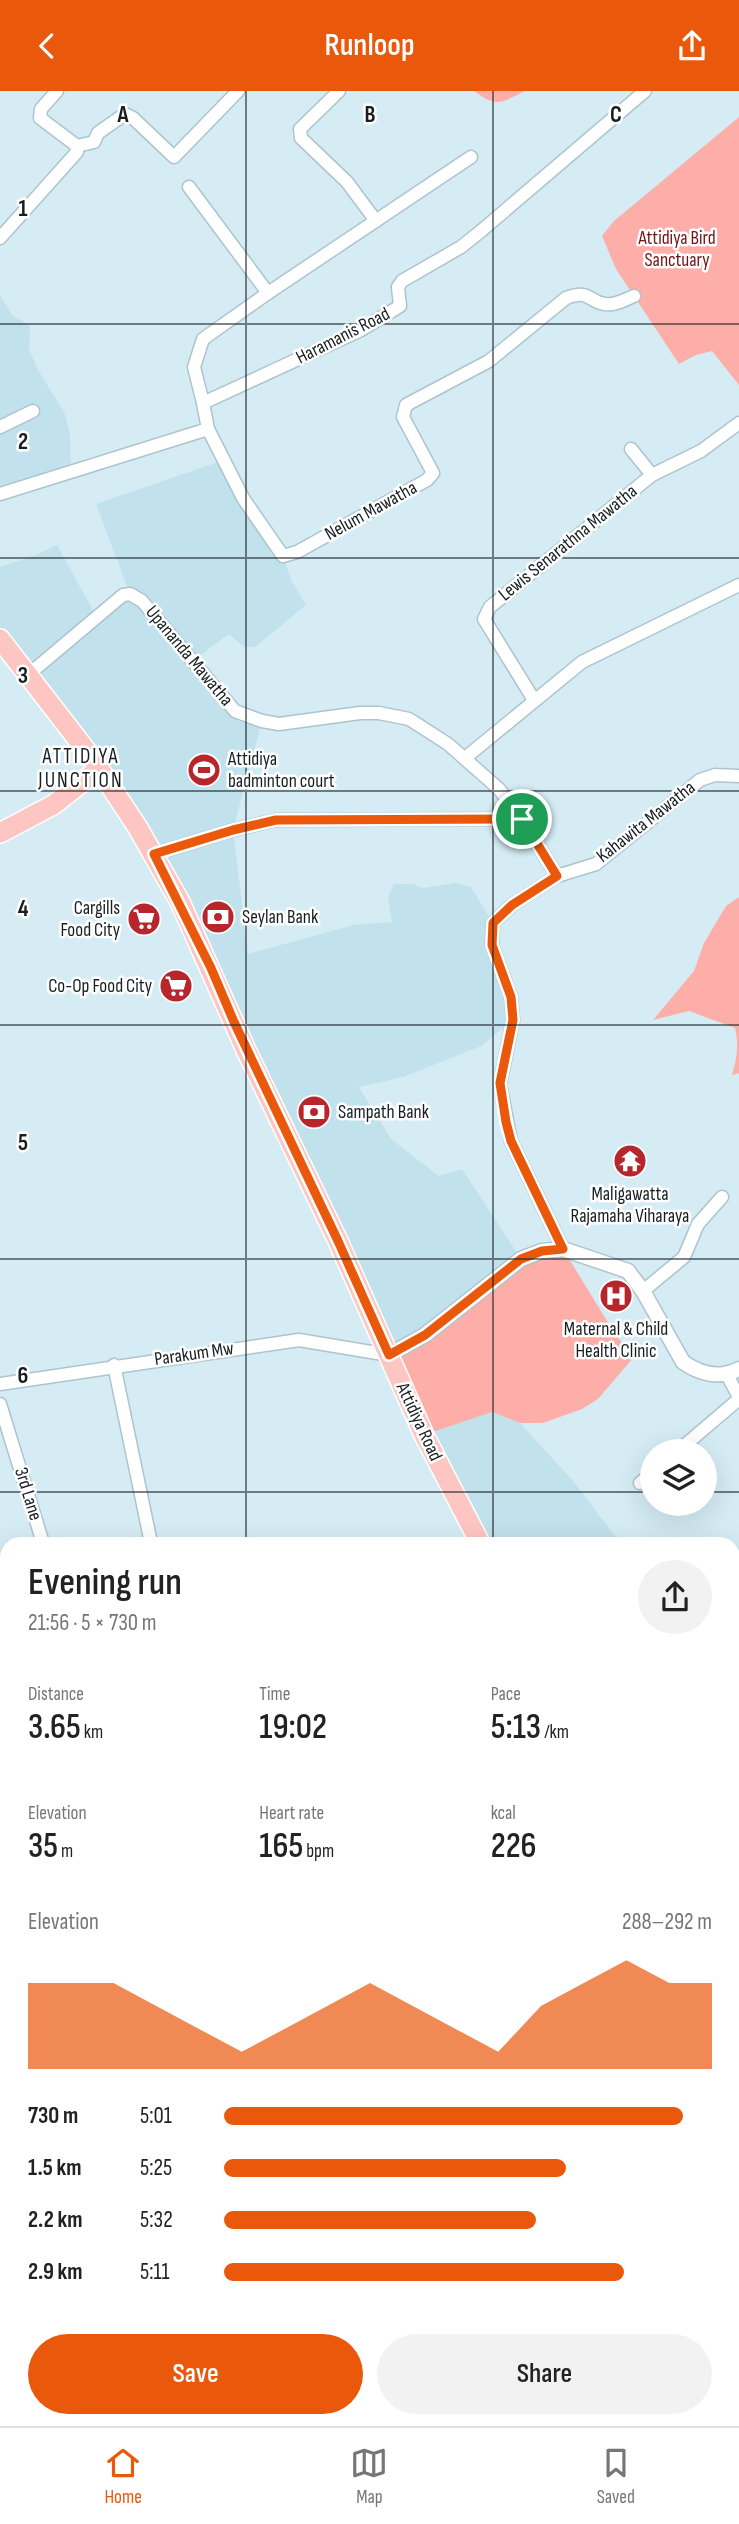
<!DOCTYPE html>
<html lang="en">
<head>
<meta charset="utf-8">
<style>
	body { margin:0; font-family:"Sofia Sans Condensed",sans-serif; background:#f2f2f2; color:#222; height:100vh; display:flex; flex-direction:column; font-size:26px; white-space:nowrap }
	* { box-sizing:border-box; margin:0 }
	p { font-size:23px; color:#767676 }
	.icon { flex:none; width:38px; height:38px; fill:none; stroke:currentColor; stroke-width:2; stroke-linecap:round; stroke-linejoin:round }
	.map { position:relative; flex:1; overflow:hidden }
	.side { position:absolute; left:0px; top:1446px; width:740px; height:891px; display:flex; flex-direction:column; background:#fff; border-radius:21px 21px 0 0; box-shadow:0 7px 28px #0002 }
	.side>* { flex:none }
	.controls { position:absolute; left:640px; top:1348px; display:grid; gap:14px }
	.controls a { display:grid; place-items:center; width:77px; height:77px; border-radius:50%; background:#fff; box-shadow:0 7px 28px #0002; font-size:35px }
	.pin { position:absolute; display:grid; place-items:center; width:60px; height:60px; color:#fff; margin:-30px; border:4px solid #fff; border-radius:50%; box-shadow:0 2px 7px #0007 }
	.round { display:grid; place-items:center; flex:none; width:74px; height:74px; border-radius:37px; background:#f2f2f2 }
	.head { display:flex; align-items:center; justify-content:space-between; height:119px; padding:0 28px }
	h1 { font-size:38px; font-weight:600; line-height:52px }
	.stats { display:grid; grid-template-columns:repeat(3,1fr); gap:10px; height:119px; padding:7px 28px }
	.stats div { display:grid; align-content:center }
	.stats b { font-size:35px; font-weight:600 }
	.stats small { font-size:19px; font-weight:400 }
	.stats p { font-size:19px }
	.chart { height:196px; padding:14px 28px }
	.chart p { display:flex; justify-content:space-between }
	.chart svg { width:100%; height:126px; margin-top:7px; fill:#ea580c; opacity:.7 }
	.button { display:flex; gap:14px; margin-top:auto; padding:14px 28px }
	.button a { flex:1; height:80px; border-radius:42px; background:#ea580c; color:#fff; font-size:28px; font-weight:600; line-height:80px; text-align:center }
	.button a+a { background:#f2f2f2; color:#222 }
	ul { padding:0 28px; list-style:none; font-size:23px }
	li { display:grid; grid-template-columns:112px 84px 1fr; align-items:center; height:52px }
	li i { height:18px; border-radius:9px; background:#ea580c }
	header { display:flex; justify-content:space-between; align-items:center; height:91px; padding:0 28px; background:#ea580c; color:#fff; font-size:32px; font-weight:600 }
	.tab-bar { display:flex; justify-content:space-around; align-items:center; height:98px; border-top:2px solid #e0e0e0; background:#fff; font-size:19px; color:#767676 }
	.tab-bar a { display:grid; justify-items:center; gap:4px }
	.tab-bar .current { color:#ea580c }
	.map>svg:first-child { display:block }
	.built { fill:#c1e1ec }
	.green { fill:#feaea8 }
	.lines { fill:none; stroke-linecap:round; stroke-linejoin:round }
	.minor-casing { stroke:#adc4cc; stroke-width:15 }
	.tertiary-casing { stroke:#adc4cc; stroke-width:17 }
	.primary-casing { stroke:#fff; stroke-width:22 }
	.minor { stroke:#fff; stroke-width:12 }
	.tertiary { stroke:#fff; stroke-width:14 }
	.primary { stroke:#fdc6c2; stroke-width:19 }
	.route-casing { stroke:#fff; stroke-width:14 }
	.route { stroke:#ea580c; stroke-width:9 }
	.grid { fill:none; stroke:#161e21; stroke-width:2; stroke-opacity:0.55 }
	.labels { text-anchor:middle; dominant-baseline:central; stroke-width:5; stroke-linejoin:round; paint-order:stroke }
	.park-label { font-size:19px; fill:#711317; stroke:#fff }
	.street-label { font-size:19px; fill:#161e21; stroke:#fff }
	.poi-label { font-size:19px; fill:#161e21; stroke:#fff; text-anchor:start }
	.neighbourhood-label { font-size:21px; letter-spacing:2px; fill:#161e21; stroke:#fff }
	.grid-label { font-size:23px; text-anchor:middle; font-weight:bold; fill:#161e21; stroke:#fff; stroke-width:5; stroke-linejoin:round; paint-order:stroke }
</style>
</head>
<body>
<header><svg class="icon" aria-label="back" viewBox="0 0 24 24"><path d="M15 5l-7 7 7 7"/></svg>Runloop<svg class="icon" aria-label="share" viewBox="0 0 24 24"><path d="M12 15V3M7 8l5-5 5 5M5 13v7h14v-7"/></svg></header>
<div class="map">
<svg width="739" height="2335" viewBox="0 0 739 2335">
	<rect width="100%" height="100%" fill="#d5ecf5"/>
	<g class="built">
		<path d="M0 204 12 224 30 235 29 259 38 279 64 321 70 343 71 381 0 403Z"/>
		<path d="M224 369 283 465 291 489 306 514 255 556H244L229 543 191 571 235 620 262 630 233 739 248 863 354 834 392 831 388 806 394 793H413L423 797 456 792 471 796 493 832 513 929 481 955 403 986 359 996 391 1048 439 1085 462 1078 521 1168 389 1264 180 811 0 548V476L36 464 57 454 96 525 130 503 96 413Z"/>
		<path d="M492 1321 520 1332 574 1391 620 1452H483L424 1344Z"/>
		<path d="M733 1715 739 1723V1859L733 1852Z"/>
	</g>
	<g class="green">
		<path d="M474 0H525C500 12 498 17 474 0Z"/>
		<path d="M739 26V294L712 260 696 264 679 273 616 178 602 145 614 130Z"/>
		<path d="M739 806V982L732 984C737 967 739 954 735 937L689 920 653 929 694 880 704 852 726 815Z"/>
		<path d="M563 1158 612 1238 633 1267 598 1308 582 1318 543 1332H520L492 1321 424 1344 389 1264 521 1168Z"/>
		<path d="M7 1818V2010L0 2011V1824Z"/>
	</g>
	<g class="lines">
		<defs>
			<g id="minor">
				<path d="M339 0 300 38 301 47 347 91 376 130"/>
				<path d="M77 55 94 51 98 42 125 23 133 27 174 66 238 0"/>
				<path d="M189 96 268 202"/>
				<path d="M0 147 77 61V55L40 27 41 18 57 0"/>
				<path d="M203 312 194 276 203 248 268 202 471 66"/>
				<path d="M0 336 33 320"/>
				<path d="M208 338 243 407 283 465 297 461 427 389 433 382 403 326 406 314 489 270 566 207C591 198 588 211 605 213 615 215 626 208 634 205"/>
				<path d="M631 358 652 384"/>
				<path d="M0 403 208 338 203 312 361 239 400 215 398 196 402 190 461 156 481 140 645 0"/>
				<path d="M28 584 123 504 130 503 142 510 235 620 262 630 279 633 360 622H379L409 628 448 653 499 698 522 728 557 785"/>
				<path d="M534 609 484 528 490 516 652 384 701 360 739 332"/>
				<path d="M465 667 582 571 739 494"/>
				<path d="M154 763 233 739 276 729 522 728"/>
				<path d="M563 1158 511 1050 500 993 513 929 511 906 492 854 493 832 512 814 557 785 596 773 700 689 715 684 739 685"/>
				<path d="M643 1200 684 1166 698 1133 722 1106"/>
				<path d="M114 1274 151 1452"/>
				<path d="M727 1284 739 1306"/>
				<path d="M0 1293 299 1249 389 1264"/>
				<path d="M0 1313 43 1452"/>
				<path d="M678 1360 739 1308"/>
				<path d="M640 1392 653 1381"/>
				<path d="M0 1781 3 1752 7 1747"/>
				<path d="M733 1901 739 1896"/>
				<path d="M733 2131 739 2128"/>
				<path d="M0 2302 7 2298"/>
				<path d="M91 2329 94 2335"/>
				<path d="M385 2329 389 2335"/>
				<path d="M323 2335 333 2329"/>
				<path d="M549 2335 559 2329"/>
			</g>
			<path id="tertiary" d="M389 1264 425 1244 521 1168 542 1160 563 1158 628 1180 643 1200 683 1271C700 1283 720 1288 739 1278"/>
			<g id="primary">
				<path d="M0 548 92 667 138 737 180 811 246 959 338 1150 424 1344 480 1452"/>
				<path d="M0 742 53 714 99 678"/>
				<path d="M733 1852 739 1859"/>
			</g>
		</defs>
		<use href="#minor" class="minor-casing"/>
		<use href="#tertiary" class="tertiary-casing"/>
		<use href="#primary" class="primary-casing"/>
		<use href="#minor" class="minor"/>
		<use href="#tertiary" class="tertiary"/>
		<use href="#primary" class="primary"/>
	</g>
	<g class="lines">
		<defs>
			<path id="route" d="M522 728 557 785 512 814 493 832 492 854 511 906 513 929 500 992 506 1031 511 1050 563 1158 542 1160 521 1168 425 1244 389 1264 338 1150 234 931 211 877 154 763 233 739 276 729Z"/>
		</defs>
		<use href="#route" class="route-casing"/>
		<use href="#route" class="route"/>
	</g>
	<path class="grid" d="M246 0V1452M493 0V1452M0 233H739M0 467H739M0 700H739M0 934H739M0 1168H739M0 1401H653M705 1401H739M0 1634H7M733 1634H739M0 1868H7M733 1868H739M0 2101H7M733 2101H739M246 2329V2335M493 2329V2335"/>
	<defs>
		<symbol id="stadium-disc" viewBox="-11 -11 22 22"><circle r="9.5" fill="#b6262c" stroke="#fff"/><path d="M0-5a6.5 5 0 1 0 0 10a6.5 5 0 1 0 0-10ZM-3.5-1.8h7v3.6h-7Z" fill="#fff"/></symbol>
		<symbol id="bank-disc" viewBox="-11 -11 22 22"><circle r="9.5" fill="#b6262c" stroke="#fff"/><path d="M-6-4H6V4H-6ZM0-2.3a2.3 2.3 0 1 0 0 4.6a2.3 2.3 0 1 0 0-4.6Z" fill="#fff"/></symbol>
		<symbol id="supermarket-disc" viewBox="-11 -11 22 22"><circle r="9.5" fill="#b6262c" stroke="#fff"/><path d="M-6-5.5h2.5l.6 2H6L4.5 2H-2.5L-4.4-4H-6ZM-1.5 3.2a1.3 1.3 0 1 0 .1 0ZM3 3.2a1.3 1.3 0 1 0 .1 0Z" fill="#fff"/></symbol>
		<symbol id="temple-disc" viewBox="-11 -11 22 22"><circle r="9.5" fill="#b6262c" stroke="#fff"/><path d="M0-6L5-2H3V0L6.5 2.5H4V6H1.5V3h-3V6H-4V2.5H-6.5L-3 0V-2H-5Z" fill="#fff"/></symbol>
		<symbol id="hospital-disc" viewBox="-11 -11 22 22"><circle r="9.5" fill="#b6262c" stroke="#fff"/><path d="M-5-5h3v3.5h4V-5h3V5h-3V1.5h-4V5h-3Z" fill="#fff"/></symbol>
	</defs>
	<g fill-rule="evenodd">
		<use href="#stadium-disc" x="185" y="660" width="38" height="38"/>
		<use href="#bank-disc" x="199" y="807" width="38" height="38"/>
		<use href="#supermarket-disc" x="125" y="809" width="38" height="38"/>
		<use href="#supermarket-disc" x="157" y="876" width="38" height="38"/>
		<use href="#bank-disc" x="295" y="1002" width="38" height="38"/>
		<use href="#temple-disc" x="611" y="1051" width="38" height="38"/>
		<use href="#hospital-disc" x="597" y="1186" width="38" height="38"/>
	</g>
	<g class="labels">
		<g class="park-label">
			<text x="677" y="147">Attidiya Bird<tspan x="677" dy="22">Sanctuary</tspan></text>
		</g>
		<g class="street-label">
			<text transform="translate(343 245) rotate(-27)">Haramanis Road</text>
			<text transform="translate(371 420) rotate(-29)">Nelum Mawatha</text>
			<text transform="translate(568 452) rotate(-39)">Lewis Senarathna Mawatha</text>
			<text transform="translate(189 565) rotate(50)">Upananda Mawatha</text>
			<text transform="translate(646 731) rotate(-38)">Kahawita Mawatha</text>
			<text transform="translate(194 1263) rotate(-8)">Parakum Mw</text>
			<text transform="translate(419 1331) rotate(65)">Attidiya Road</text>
			<text transform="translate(28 1403) rotate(73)">3rd Lane</text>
		</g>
		<g class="poi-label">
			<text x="228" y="668">Attidiya<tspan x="228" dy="22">badminton court</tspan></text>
			<text x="120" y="817" text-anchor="end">Cargills<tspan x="120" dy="22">Food City</tspan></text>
			<text x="242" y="826">Seylan Bank</text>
			<text x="152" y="895" text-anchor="end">Co-Op Food City</text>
			<text x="338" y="1021">Sampath Bank</text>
			<text x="630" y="1103" text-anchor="middle">Maligawatta<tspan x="630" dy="22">Rajamaha Viharaya</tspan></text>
			<text x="616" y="1238" text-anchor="middle">Maternal &amp; Child<tspan x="616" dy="22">Health Clinic</tspan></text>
		</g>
		<g class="neighbourhood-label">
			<text x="81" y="665">ATTIDIYA<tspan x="81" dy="24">JUNCTION</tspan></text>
		</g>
	</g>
	<g class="grid-label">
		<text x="123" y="31">A</text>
		<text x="370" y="31">B</text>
		<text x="616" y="31">C</text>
		<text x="23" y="125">1</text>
		<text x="23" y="358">2</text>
		<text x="23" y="592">3</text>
		<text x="23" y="825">4</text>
		<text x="23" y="1059">5</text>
		<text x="23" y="1292">6</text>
	</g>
</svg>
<div class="controls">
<a><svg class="icon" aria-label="layers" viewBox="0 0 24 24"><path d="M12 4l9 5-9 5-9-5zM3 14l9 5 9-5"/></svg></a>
</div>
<div class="pin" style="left:522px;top:728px;background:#1e9e55"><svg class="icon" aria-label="arrive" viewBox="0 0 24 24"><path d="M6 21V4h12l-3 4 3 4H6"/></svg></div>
<section class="side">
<div class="head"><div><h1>Evening run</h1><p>21:56 · 5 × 730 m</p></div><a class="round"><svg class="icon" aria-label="share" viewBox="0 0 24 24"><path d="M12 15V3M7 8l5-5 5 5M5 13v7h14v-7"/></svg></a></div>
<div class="stats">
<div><p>Distance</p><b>3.65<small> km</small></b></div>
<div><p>Time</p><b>19:02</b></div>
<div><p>Pace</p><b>5:13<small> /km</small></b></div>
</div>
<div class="stats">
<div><p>Elevation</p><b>35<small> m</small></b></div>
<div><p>Heart rate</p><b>165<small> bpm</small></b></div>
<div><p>kcal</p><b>226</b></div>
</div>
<div class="chart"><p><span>Elevation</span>288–292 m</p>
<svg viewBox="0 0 160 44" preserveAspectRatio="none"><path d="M0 44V14L10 14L20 14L30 22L40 30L50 38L60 30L70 22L80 14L90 22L100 30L110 38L120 22L130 14L140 6L150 14L160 14V44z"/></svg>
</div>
<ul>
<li><b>730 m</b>5:01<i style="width:94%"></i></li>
<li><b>1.5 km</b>5:25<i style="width:70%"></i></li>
<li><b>2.2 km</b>5:32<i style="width:64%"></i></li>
<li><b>2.9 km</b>5:11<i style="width:82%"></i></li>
</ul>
<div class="button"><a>Save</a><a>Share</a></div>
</section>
</div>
<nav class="tab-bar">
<a class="current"><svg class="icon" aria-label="home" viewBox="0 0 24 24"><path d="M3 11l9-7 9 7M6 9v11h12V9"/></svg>Home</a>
<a><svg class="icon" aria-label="map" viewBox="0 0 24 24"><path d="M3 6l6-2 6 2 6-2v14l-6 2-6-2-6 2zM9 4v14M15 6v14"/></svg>Map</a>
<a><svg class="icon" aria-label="saved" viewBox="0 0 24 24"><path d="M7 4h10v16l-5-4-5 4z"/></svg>Saved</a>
</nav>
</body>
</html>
